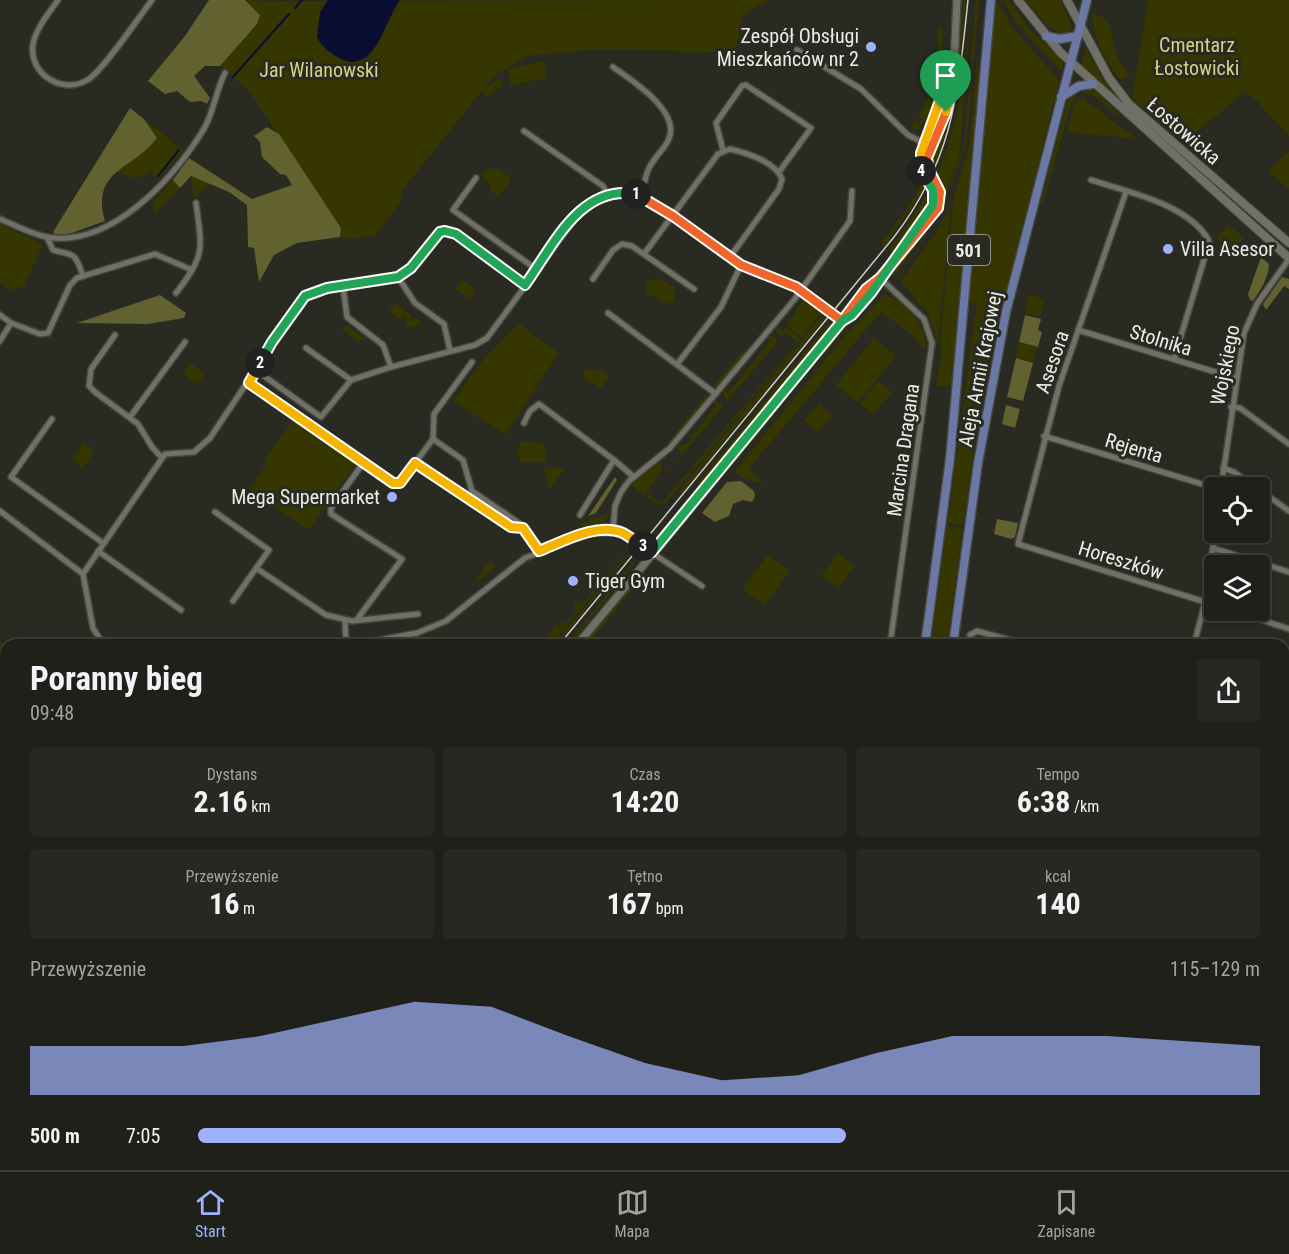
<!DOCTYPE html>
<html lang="pl">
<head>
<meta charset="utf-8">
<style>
	body { margin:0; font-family:"Roboto Condensed",sans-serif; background:#272822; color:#f1f3f6; height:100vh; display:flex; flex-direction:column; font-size:22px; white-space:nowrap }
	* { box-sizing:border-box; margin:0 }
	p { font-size:20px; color:#a1a3a2 }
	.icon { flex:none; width:33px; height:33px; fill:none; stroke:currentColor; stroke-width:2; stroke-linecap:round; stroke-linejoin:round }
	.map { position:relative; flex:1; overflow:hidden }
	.sheet { position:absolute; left:0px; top:639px; width:1290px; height:531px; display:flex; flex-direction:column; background:#1f2019; border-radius:18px 18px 0 0; box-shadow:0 3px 9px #0003,0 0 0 2px #3c3e38 }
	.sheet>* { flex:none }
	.controls { position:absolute; left:1204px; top:477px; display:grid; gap:12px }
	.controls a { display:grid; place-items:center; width:66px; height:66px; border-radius:6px; background:#1f2019; box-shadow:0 3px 9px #0003,0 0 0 2px #3c3e38; font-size:30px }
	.pin { position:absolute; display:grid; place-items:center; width:51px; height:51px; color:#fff; margin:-62px -26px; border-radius:50% 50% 50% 0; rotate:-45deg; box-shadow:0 0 6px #0007 }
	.pin .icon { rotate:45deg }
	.km { position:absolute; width:30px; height:30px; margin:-15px; border-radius:50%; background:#222; color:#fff; font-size:16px; line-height:30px; text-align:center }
	.round { display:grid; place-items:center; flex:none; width:63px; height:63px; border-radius:6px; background:#272822 }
	.overview { display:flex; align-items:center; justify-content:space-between; height:102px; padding:0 30px }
	h1 { font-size:33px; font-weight:700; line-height:45px }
	.metrics { display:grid; grid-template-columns:repeat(3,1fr); gap:9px; height:102px; padding:6px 30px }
	.metrics div { display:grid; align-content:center; border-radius:6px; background:#272822; text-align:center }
	.metrics b { font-size:30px; font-weight:700 }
	.metrics small { font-size:16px; font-weight:400 }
	.metrics p { font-size:16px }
	.chart { height:168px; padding:12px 30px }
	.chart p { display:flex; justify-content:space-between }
	.chart svg { width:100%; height:108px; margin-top:6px; fill:#9fb3fd; opacity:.7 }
	ul { padding:0 30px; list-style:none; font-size:20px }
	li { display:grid; grid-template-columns:96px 72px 1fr; align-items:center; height:45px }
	li i { height:15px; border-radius:8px; background:#9fb3fd }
	.dock { display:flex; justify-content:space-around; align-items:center; height:84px; border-top:2px solid #3c3e38; background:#1f2019; font-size:16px; color:#a1a3a2 }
	.dock a { display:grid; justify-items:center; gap:3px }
	.dock .on { color:#9fb3fd }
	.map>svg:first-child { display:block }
	.green { fill:#363601 }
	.forest { fill:#616230 }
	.water { fill:#090e32 }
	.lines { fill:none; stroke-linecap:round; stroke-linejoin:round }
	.stream { stroke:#090e32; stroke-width:2 }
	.minor-casing { stroke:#464640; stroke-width:8 }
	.tertiary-casing { stroke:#464640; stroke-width:10 }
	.secondary-casing { stroke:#464640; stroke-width:10 }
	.primary-casing { stroke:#464640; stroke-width:11 }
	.minor { stroke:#6f7066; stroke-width:5 }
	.tertiary { stroke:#6f7066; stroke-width:7 }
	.secondary { stroke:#6f7066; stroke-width:8 }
	.primary { stroke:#6b78a4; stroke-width:8 }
	.tram { stroke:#cdcec7; stroke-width:1.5 }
	.split-1-casing { stroke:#fff; stroke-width:12 }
	.split-2-casing { stroke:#fff; stroke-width:12 }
	.split-3-casing { stroke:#fff; stroke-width:12 }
	.split-4-casing { stroke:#fff; stroke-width:12 }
	.split-5-casing { stroke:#fff; stroke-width:12 }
	.split-1 { stroke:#f0652b; stroke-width:8 }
	.split-2 { stroke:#22a559; stroke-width:8 }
	.split-3 { stroke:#f5b400; stroke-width:8 }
	.split-4 { stroke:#22a559; stroke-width:8 }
	.split-5 { stroke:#f5b400; stroke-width:8 }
	.poi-dot { fill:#9fb3fd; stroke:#292a21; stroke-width:2 }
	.labels { text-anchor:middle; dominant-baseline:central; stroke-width:6; stroke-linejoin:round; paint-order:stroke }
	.shield { fill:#292a21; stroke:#b2b2ab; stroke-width:1.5 }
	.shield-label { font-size:18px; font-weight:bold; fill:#ecece6 }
	.poi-label { font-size:20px; fill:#ecece6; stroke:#292a21; text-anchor:end }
	.park-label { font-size:20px; fill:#d2d485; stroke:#292a21 }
	.street-label { font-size:20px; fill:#ecece6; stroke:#292a21 }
</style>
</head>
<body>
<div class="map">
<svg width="1289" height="1170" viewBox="0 0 1289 1170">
	<rect width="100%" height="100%" fill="#292a21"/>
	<g class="green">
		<path d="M245 0 268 1 771 0 749 10 750 12 742 18 735 53 605 49 531 55 496 74 484 89 499 78 504 85 487 97 482 91 402 191 400 202 376 235 352 239 340 237 341 228 249 91 220 66 257 24 260 15Z"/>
		<path d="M963 0H966C960 60 955 116 933 172L934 149 954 94Z"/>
		<path d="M972 0 959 159 940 212 893 278V269L943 202 942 190 936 178C961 121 965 61 972 0Z"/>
		<path d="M976 0H979L967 139 947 204 965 138Z"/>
		<path d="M996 0 1013 28 1059 80 1002 311 993 310 963 525 948 523 977 303 969 302Z"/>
		<path d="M1003 0H1009L1028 27 1064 62 1061 71 1016 23Z"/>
		<path d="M1026 0H1060L1071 24 1070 31 1063 35 1048 26Z"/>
		<path d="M1148 0H1289V136L1253 97 1245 92 1185 141C1165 130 1148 114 1132 98Z"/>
		<path d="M1092 14C1113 18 1110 29 1114 46 1117 58 1122 66 1130 75L1122 80 1118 77C1104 58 1093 38 1092 14Z"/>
		<path d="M943 27 940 88 929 114 918 129 913 130 912 125 916 119 919 122 922 119 918 116C938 86 937 70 938 31Z"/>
		<path d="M1086 48 1102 77 1122 104 1081 67Z"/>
		<path d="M544 61 547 78 511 85 508 69Z"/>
		<path d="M977 61 980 76 977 111 972 115Z"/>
		<path d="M1084 88 1097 92 1130 126 1094 96 1086 93Z"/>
		<path d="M1075 92 1076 96 1071 104 1043 204 1041 203 1067 102Z"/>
		<path d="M1084 96 1086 101 1137 139 1067 132 1074 104Z"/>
		<path d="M976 114 952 386 936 385 942 354 940 342 954 197 969 146 972 117Z"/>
		<path d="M144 119 183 150 158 180 151 172C138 180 129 179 117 171L148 148 156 138Z"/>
		<path d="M1289 151V189L1268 171Z"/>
		<path d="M488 168 500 169 511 179 507 188 497 195 493 193 488 182 481 176Z"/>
		<path d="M191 176 210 184 196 196V200H194Z"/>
		<path d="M922 179 927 185 884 247 881 244 917 194Z"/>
		<path d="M173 180 180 188 156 213 153 202Z"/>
		<path d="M930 191C935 212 905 237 892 252L889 250Z"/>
		<path d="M951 205 938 343 929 315 901 281 935 234Z"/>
		<path d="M942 215 895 281H894Z"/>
		<path d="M0 223 43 245 24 286 10 290 0 283Z"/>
		<path d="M1228 225 1244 238 1232 253 1216 238Z"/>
		<path d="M660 279 674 287 675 297 672 302 665 304 647 293 646 281Z"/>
		<path d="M462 280 476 290 470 299 456 289Z"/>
		<path d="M885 294C906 302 926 325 926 348H921L915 337 881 312 749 468 764 484 741 477 735 471 849 331Z"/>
		<path d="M1029 294 1045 299 1040 317 1025 313Z"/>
		<path d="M871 297 872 298 808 373 812 364Z"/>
		<path d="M803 299 820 313 802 338 787 326Z"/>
		<path d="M395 303 410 314 411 319 419 317 421 325 408 328 405 316 399 319 389 312Z"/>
		<path d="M827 314V316L681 494 678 492 819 319Z"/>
		<path d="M830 321 827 333 722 464 700 485 698 483Z"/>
		<path d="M518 323 559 353 505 435 453 401 483 360Z"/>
		<path d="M776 326 783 331 786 328 801 339 667 502C659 509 653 501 646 496L682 453 676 447 688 443 692 438 687 433 693 435 716 406 713 403 715 400 724 405 649 494 661 504 797 342 785 332 782 336 777 332Z"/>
		<path d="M339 327H349L366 339 357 341Z"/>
		<path d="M770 335 778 341 727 401 722 392 723 389 728 393 770 341 766 337Z"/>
		<path d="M874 338 896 356 858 403 836 385Z"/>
		<path d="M1019 342 1038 347 1033 363 1016 358Z"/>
		<path d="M742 352 745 354 719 385 713 386Z"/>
		<path d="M190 363 205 374 198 384 183 374Z"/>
		<path d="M585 369 606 371 609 377 601 388 586 381 583 373Z"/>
		<path d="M878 381 892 392 873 415 860 404Z"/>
		<path d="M794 390 713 490 786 396Z"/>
		<path d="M707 393 706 401 671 442 669 441Z"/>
		<path d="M819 404 832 416 817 432 804 420Z"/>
		<path d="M294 419 356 463 309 530 249 490 267 463 264 460Z"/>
		<path d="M522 441 544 444 547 462H520L517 450Z"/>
		<path d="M83 443 90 446 93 454 86 464 81 467 72 459Z"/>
		<path d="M663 460 660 473 644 495 630 484Z"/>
		<path d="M544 467 565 468 549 490Z"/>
		<path d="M610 513 603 525 586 528 581 526 580 523Z"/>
		<path d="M947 526 963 528 947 645H931Z"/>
		<path d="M625 543 630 547 626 552 561 634 560 621 566 624 577 610 573 606 576 602 581 605 628 548Z"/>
		<path d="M635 548 566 634 554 645 626 557Z"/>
		<path d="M838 553 855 565 838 588 821 576Z"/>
		<path d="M639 555 633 566 569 645H566Z"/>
		<path d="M767 555 790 571 765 605 742 589Z"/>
		<path d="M490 560 494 563 493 570 477 582 476 579Z"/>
		<path d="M636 585 587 645H583L627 591Z"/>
		<path d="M559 623V636L551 645H533L538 638 543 641Z"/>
		<path d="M0 642 11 645H6V684L0 680Z"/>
		<path d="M0 944 6 949V1065L3 1071 0 1068Z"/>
		<path d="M749 1164H773L786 1170H759Z"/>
		<path d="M790 1164H830L845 1170H802Z"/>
		<path d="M957 1164H1235L1248 1170H959Z"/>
	</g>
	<g class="forest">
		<path d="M209 0H245L260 15 257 24 220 66H205L194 76 210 98 207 104 201 101 190 102 177 91 165 94 148 81 185 36Z"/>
		<path d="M130 108 144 119 157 138C132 171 91 169 105 221L69 234H55L53 232Z"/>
		<path d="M267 127 279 134 341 228 340 237 297 243 274 255 259 282 254 248 248 247 247 205 229 192 191 176 180 188 173 180 189 158 252 199 292 185 286 175 280 174 262 157 260 142 254 136Z"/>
		<path d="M1261 257 1269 264C1269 277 1260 291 1253 301L1250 300 1248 294Z"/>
		<path d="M1282 277 1289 279V289L1284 286 1266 310 1263 304Z"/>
		<path d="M160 295 186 313 184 318 148 324 77 323Z"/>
		<path d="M1025 315 1041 319 1038 330 1042 332 1038 347 1019 342Z"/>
		<path d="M1016 358 1033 363 1023 401 1007 397Z"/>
		<path d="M1006 405 1020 409 1015 428 1002 424Z"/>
		<path d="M615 477 617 480 596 513 588 516Z"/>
		<path d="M741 481 754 491 755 496 752 502 743 500 733 504 729 516 715 522 702 513 727 482Z"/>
		<path d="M997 519 1018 523 1015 537 1011 539 994 534Z"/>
		<path d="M0 680 6 684V780L0 783Z"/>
	</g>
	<path class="water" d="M328 0H400C385 19 376 75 341 59 332 55 321 46 317 37L320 12Z"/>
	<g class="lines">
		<g class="stream">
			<path d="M295 8 302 0"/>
			<path d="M233 77 289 14"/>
			<path d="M158 176 179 150"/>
		</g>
		<defs>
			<g id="minor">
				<path d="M58 0C49 13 36 28 33 44 28 74 63 96 89 79 104 69 139 17 152 0"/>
				<path d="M797 50 861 89 908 135 928 145"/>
				<path d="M613 67C631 80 683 112 668 141 663 150 654 158 649 168 645 176 644 186 642 195"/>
				<path d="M524 131 603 186 607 194"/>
				<path d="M723 150 716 123 742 86 746 85 811 128 779 172"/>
				<path d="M476 178 453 210 536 269"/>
				<path d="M1091 180C1128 192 1187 204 1208 239L1209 243 1174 359"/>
				<path d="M1126 192 1059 386 1018 544 1215 605"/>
				<path d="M0 219C15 225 31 234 47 237 110 248 172 180 202 132 214 114 215 92 225 73"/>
				<path d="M47 237 53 250C75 256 75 252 83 276"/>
				<path d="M644 254 718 154 730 149C747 153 775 162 782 179L779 189 730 257"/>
				<path d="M398 277 415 303 444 324 450 350"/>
				<path d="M880 278 924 319 932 343 890 645"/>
				<path d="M593 279 613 250 622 244 632 246 694 289"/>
				<path d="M343 286 347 317 383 345 391 367"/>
				<path d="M176 293C206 255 202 249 196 203"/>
				<path d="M608 313 716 394"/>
				<path d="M0 315 11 323"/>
				<path d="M1078 330 1235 378"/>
				<path d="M115 335 91 369 89 386 95 392 138 424 152 447 162 458"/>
				<path d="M0 341 11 323 40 334 48 333 70 285 77 278 155 254 192 270"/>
				<path d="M306 348 351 380 391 367 475 345 487 338 584 206 607 194 623 192 642 195 741 265 796 287 842 321"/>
				<path d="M678 363 721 307 741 265"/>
				<path d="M257 371 321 417 351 380"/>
				<path d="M249 383 396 484 400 483 433 439 434 414 472 362"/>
				<path d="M1231 407 1240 408 1289 444"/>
				<path d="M130 417 185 342"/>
				<path d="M52 419 11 477 103 543"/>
				<path d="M524 423 530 411 539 404 614 460"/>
				<path d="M1044 436 1215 488"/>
				<path d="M433 439 463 460 472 491 519 523 539 551"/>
				<path d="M415 463 511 527 523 528"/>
				<path d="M1223 468 1234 472 1256 488"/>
				<path d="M1221 488 1244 333 1257 304 1289 259"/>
				<path d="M1260 490 1289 511"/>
				<path d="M0 511 83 574 93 628 100 639 110 643 161 642 201 645"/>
				<path d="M215 512 269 550 233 601"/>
				<path d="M580 515 614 460 634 477"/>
				<path d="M613 531 615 506 621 492 629 481 670 448 794 300 850 221 852 191"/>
				<path d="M1213 548 1289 572"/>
				<path d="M98 551 181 610"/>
				<path d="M256 568 326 615 352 621 418 614"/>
				<path d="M83 574 165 454 194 452 210 438 305 296C332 280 367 289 396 278 419 269 423 238 445 231L456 234 525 285"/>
				<path d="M1232 610 1289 629"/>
				<path d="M358 618 402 559 331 514V508L364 462"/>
				<path d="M345 620 346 645"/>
				<path d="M354 645 417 633 446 621 525 558 590 533H622L702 586"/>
				<path d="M969 645 970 635 977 631 1028 645"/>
				<path d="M1194 645 1205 602 1215 532"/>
				<path d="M1284 722 1289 724"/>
				<path d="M1284 801 1289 802"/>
				<path d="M1284 879 1289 881"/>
				<path d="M0 932 6 924"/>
				<path d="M0 938 6 945"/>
				<path d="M1284 954 1288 940"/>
				<path d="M1284 1052 1289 1055"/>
				<path d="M0 1082 5 1075"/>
				<path d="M1284 1113 1289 1116"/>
				<path d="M1284 1139 1289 1130"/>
				<path d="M606 1164 616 1170"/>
				<path d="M673 1164 689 1170"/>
				<path d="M1251 1164 1264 1170"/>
				<path d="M0 1167 4 1170"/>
				<path d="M108 1170 115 1164"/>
				<path d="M298 1170 301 1164"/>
				<path d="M623 1170 628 1164"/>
			</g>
			<g id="tertiary">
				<path d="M907 242C916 227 939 209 933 190 929 181 922 175 919 165L950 72"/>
				<path d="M844 320 867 298 938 208 940 192 929 170 927 158 946 112 953 86 957 0"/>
				<path d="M577 645 690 509 866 289 880 278"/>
				<path d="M741 1164 751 1170"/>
				<path d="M840 1164 855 1170"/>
				<path d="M176 1170 182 1164"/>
				<path d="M189 1170 195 1164"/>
			</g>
			<g id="secondary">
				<path d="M1018 0 1060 52 1289 258"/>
				<path d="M1067 0 1109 78 1129 104 1289 243"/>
			</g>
			<g id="primary">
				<path d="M1046 36 1060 39 1078 36"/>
				<path d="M1061 97 1079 86 1093 84"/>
				<path d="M925 645 950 459 991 0"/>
				<path d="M953 645 978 463 1006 312 1087 0"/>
				<path d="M862 1164 863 1170"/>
				<path d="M886 1164 888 1170"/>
				<path d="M916 1164 917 1170"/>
				<path d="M941 1164 943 1170"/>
			</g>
		</defs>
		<use href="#minor" class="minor-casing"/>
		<use href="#tertiary" class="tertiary-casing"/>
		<use href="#secondary" class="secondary-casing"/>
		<use href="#primary" class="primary-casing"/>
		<use href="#minor" class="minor"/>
		<use href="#tertiary" class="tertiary"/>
		<use href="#secondary" class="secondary"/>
		<use href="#primary" class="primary"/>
		<g class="tram">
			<path d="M559 645 894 237C953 160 958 94 968 0"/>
			<path d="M786 1164 798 1170"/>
		</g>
	</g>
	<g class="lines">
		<defs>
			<path id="split-1" d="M636 194 673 216 741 265 796 287 842 321 866 289 880 278 938 208 940 192 929 170 927 158 946 112"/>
			<path id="split-2" d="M260 363 272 342 305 296 327 288 398 277 411 268 440 232 445 231 456 234 525 285C553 246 580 184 636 194"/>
			<path id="split-3" d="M260 363 249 383 393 483H400L415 463 511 527 523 528 539 551C562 542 597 522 623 533 630 537 636 542 643 546"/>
			<path id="split-4" d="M643 546 652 552 842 321 852 315 871 293 933 205V190L921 171"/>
			<path id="split-5" d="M921 171V153L952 67 953 86 946 112"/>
		</defs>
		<use href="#split-1" class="split-1-casing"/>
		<use href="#split-2" class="split-2-casing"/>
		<use href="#split-3" class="split-3-casing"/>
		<use href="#split-4" class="split-4-casing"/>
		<use href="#split-5" class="split-5-casing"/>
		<use href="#split-1" class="split-1"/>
		<use href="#split-2" class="split-2"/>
		<use href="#split-3" class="split-3"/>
		<use href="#split-4" class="split-4"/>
		<use href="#split-5" class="split-5"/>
	</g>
	<g class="poi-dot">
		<circle cx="871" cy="47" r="6"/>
		<circle cx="1168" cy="249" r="6"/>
		<circle cx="392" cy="497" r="6"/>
		<circle cx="573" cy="581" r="6"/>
	</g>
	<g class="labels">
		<rect class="shield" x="948" y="235" width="42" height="30" rx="4.5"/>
		<g class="shield-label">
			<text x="969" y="250">501</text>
		</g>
		<g class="poi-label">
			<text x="859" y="36">Zespół Obsługi<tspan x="859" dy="23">Mieszkańców nr 2</tspan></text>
			<text x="1180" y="249" text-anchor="start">Villa Asesor</text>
			<text x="380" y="497">Mega Supermarket</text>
			<text x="585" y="581" text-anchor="start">Tiger Gym</text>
		</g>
		<g class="park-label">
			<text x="1197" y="45">Cmentarz<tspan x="1197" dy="23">Łostowicki</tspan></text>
			<text x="319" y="70">Jar Wilanowski</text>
		</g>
		<g class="street-label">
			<text transform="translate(1184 131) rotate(41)">Łostowicka</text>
			<text transform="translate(1161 340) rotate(17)">Stolnika</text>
			<text transform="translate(1052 362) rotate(-71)">Asesora</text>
			<text transform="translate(1225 365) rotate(-79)">Wojskiego</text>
			<text transform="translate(980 369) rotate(-79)">Aleja Armii Krajowej</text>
			<text transform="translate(1134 448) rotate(17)">Rejenta</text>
			<text transform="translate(903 450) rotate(-82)">Marcina Dragana</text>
			<text transform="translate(1121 560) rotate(17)">Horeszków</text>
		</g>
	</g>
</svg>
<div class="controls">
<a><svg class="icon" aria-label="locate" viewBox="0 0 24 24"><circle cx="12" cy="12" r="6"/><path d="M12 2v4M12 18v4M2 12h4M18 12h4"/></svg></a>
<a><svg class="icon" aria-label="layers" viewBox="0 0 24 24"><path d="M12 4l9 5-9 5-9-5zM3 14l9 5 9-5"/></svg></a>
</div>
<div class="pin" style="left:946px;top:112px;background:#1e9e55"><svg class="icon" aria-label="arrive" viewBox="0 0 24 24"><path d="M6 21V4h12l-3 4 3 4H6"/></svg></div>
<b class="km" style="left:636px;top:194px">1</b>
<b class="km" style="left:260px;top:363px">2</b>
<b class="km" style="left:643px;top:546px">3</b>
<b class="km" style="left:921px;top:171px">4</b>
<section class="sheet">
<div class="overview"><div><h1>Poranny bieg</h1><p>09:48</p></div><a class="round"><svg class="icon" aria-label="share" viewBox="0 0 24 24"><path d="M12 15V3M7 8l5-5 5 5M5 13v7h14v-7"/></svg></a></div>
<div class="metrics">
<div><p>Dystans</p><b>2.16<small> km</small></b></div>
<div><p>Czas</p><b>14:20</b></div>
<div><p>Tempo</p><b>6:38<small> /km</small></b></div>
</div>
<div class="metrics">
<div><p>Przewyższenie</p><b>16<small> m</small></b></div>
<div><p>Tętno</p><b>167<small> bpm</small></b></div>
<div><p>kcal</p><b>140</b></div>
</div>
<div class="chart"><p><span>Przewyższenie</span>115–129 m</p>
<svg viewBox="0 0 160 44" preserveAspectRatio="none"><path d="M0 44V24L10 24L20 24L30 20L40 13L50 6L60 8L70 20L80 31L90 38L100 36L110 27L120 20L130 20L140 20L150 22L160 24V44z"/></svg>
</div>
<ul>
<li><b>500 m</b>7:05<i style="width:61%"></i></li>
</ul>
</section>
</div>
<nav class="dock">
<a class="on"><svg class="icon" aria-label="home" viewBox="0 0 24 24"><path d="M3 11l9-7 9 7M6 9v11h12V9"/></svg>Start</a>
<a><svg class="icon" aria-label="map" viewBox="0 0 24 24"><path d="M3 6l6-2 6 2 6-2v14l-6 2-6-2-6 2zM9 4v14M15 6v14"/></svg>Mapa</a>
<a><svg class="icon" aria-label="saved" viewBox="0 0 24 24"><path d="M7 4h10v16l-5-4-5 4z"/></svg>Zapisane</a>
</nav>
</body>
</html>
